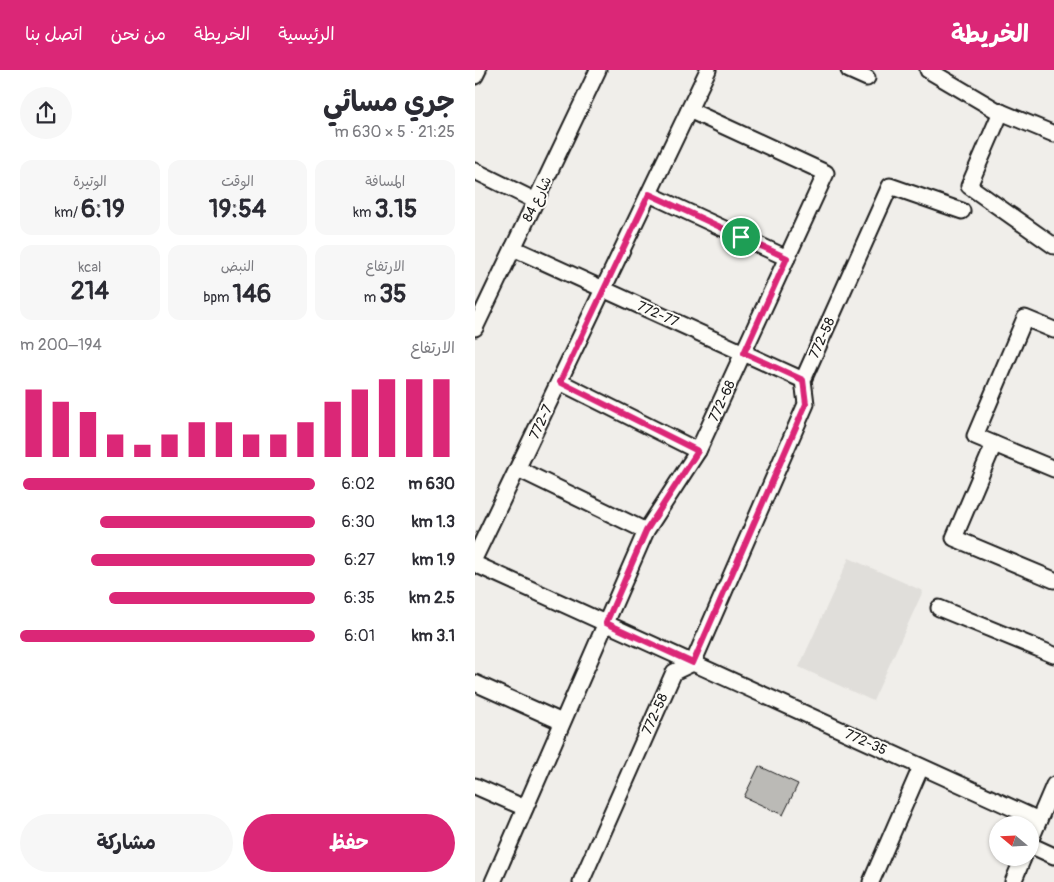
<!DOCTYPE html>
<html lang="ar">
<head>
<meta charset="utf-8">
<style>
	body { margin:0; font-family:Pangolin,"Playpen Sans Arabic",sans-serif; background:#f7f7f7; color:#2b2b33; direction:rtl; height:100vh; display:flex; flex-direction:column; font-size:19px; white-space:nowrap }
	* { box-sizing:border-box; margin:0 }
	p { font-size:16px; color:#7c7c81 }
	.icon { flex:none; width:28px; height:28px; fill:none; stroke:currentColor; stroke-width:2; stroke-linecap:round; stroke-linejoin:round }
	.map { position:relative; flex:1; overflow:hidden; direction:ltr }
	.details { display:flex; flex-direction:column; background:#fff; width:475px }
	.details>* { flex:none }
	.needle { width:32px; rotate:289deg }
	.controls { position:absolute; left:514px; top:746px; display:grid; gap:10px }
	.controls a { display:grid; place-items:center; width:50px; height:50px; border-radius:50%; background:#fff; box-shadow:0 1px 4px #0004; font-size:25px }
	.pin { position:absolute; display:grid; place-items:center; width:42px; height:42px; color:#fff; margin:-21px; border:2px solid #fff; border-radius:50%; box-shadow:0 1px 5px #0007 }
	.round { display:grid; place-items:center; flex:none; width:52px; height:52px; border-radius:26px; background:#f7f7f7 }
	.overview { display:flex; align-items:center; justify-content:space-between; height:85px; padding:0 20px }
	h1 { font-size:28px; font-weight:700; line-height:38px }
	.figures { display:grid; grid-template-columns:repeat(3,1fr); gap:8px; height:85px; padding:5px 20px }
	.figures div { display:grid; align-content:center; border-radius:12px; background:#f7f7f7; text-align:center }
	.figures b { font-size:25px; font-weight:700 }
	.figures small { font-size:14px; font-weight:400 }
	.figures p { font-size:14px }
	.chart { height:140px; padding:10px 20px }
	.chart p { display:flex; justify-content:space-between }
	.chart svg { width:100%; height:90px; margin-top:5px; stroke:#db2777; stroke-width:6 }
	.action { display:flex; gap:10px; margin-top:auto; padding:10px 20px }
	.action a { flex:1; height:58px; border-radius:30px; background:#db2777; color:#fff; font-size:20px; font-weight:700; line-height:58px; text-align:center }
	.action a+a { background:#f7f7f7; color:#2b2b33 }
	ul { padding:0 20px; list-style:none; font-size:16px }
	li { display:grid; grid-template-columns:80px 60px 1fr; align-items:center; height:38px }
	li i { height:12px; border-radius:6px; background:#db2777 }
	header { display:flex; align-items:center; gap:30px; box-sizing:border-box; height:70px; padding:0 25px; background:#db2777; color:#fff }
	header strong { font-size:24px }
	nav { display:flex; gap:28px; margin-inline-start:auto; font-size:18px }
	main { display:flex; flex:1; min-height:0 }
	.map>svg:first-child { display:block }
	.built { fill:#e0deda }
	.building { fill:#bbbab6; stroke:#1c1c1c }
	.lines { fill:none; stroke-linecap:round; stroke-linejoin:round }
	.street-casing { stroke:#1c1c1c; stroke-width:19 }
	.street { stroke:#fdfcf7; stroke-width:15 }
	.route-casing { stroke:#fff; stroke-width:10 }
	.route { stroke:#db2777; stroke-width:6 }
	.labels { text-anchor:middle; dominant-baseline:central; stroke-width:4; stroke-linejoin:round; paint-order:stroke }
	.street-label { font-size:14px; fill:#1c1c1c; stroke:#fdfcf7 }
</style>
</head>
<body>
<header>
<strong>الخريطة</strong>
<nav><a>الرئيسية</a><a>الخريطة</a><a>من نحن</a><a>اتصل بنا</a></nav>
</header>
<main>
<div class="map">
<svg width="579" height="812" viewBox="0 0 579 812">
	<rect width="100%" height="100%" fill="#f0eeea"/>
	<filter id="ink" filterUnits="userSpaceOnUse"><feTurbulence type="fractalNoise" baseFrequency=".02" numOctaves="2"/><feDisplacementMap in="SourceGraphic" scale="10" xChannelSelector="R" yChannelSelector="G"/><feConvolveMatrix kernelMatrix="1 2 1 2 8 2 1 2 1" color-interpolation-filters="sRGB"/></filter>
	<g filter="url(#ink)">
		<path class="built" d="M374 488 448 521 398 631 324 597Z"/>
		<path class="building" d="M284 696 323 714 308 745 269 727Z"/>
		<g class="lines">
			<defs>
				<g id="street">
					<path d="M374 0 392 8"/>
					<path d="M453 0 521 40 579 64"/>
					<path d="M0 6 3 0"/>
					<path d="M526 42 494 116 579 176"/>
					<path d="M0 101 61 131"/>
					<path d="M174 124 312 188"/>
					<path d="M38 178 328 310"/>
					<path d="M0 258 123 0"/>
					<path d="M579 260 550 248 500 366 579 399"/>
					<path d="M85 312 223 381"/>
					<path d="M519 374 479 468 579 510"/>
					<path d="M43 399 171 461"/>
					<path d="M0 487 233 0"/>
					<path d="M0 494 564 750"/>
					<path d="M464 538 579 585"/>
					<path d="M0 613 87 652"/>
					<path d="M0 716 50 738"/>
					<path d="M555 771 579 715"/>
					<path d="M555 775 579 786"/>
					<path d="M18 812 171 461 223 381 351 103 214 40"/>
					<path d="M106 812 199 602 218 593 331 334 328 310 415 116 487 141"/>
					<path d="M396 812 446 697"/>
					<path d="M538 812 548 788"/>
				</g>
			</defs>
			<use href="#street" class="street-casing"/>
			<use href="#street" class="street"/>
		</g>
	</g>
	<g class="lines" filter="url(#ink)">
		<defs>
			<path id="route" d="M174 124 312 188 269 283 328 310 331 334 218 593 131 553 171 461 223 381 85 312Z"/>
		</defs>
		<use href="#route" class="route-casing"/>
		<use href="#route" class="route"/>
	</g>
	<g class="labels">
		<g class="street-label">
			<text transform="translate(62 129) rotate(-64)">شارع 84</text>
			<text transform="translate(183 244) rotate(24)">772-77</text>
			<text transform="translate(347 268) rotate(-66)">772-58</text>
			<text transform="translate(247 331) rotate(-65)">772-68</text>
			<text transform="translate(66 352) rotate(-65)">772-7</text>
			<text transform="translate(180 644) rotate(-66)">772-58</text>
			<text transform="translate(391 672) rotate(24)">772-35</text>
		</g>
	</g>
</svg>
<div class="controls">
<a><svg class="needle" viewBox="-14 -14 28 28"><path d="M0-13l5 13h-10z" fill="#e53935"/><path d="M0 13l5-13h-10z" fill="#7c7c81"/></svg></a>
</div>
<div class="pin" style="left:266px;top:167px;background:#1e9e55"><svg class="icon" aria-label="arrive" viewBox="0 0 24 24"><path d="M6 21V4h12l-3 4 3 4H6"/></svg></div>
</div>
<section class="details">
<div class="overview"><div><h1>جري مسائي</h1><p>21:25 · 5 × 630 m</p></div><a class="round"><svg class="icon" aria-label="share" viewBox="0 0 24 24"><path d="M12 15V3M7 8l5-5 5 5M5 13v7h14v-7"/></svg></a></div>
<div class="figures">
<div><p>المسافة</p><b>3.15<small> km</small></b></div>
<div><p>الوقت</p><b>19:54</b></div>
<div><p>الوتيرة</p><b>6:19<small> /km</small></b></div>
</div>
<div class="figures">
<div><p>الارتفاع</p><b>35<small> m</small></b></div>
<div><p>النبض</p><b>146<small> bpm</small></b></div>
<div><p>kcal</p><b>214</b></div>
</div>
<div class="chart"><p><span>الارتفاع</span>194–200 m</p>
<svg viewBox="0 0 160 44" preserveAspectRatio="none"><path d="M5 44V11M15 44V17M25 44V22M35 44V33M45 44V38M55 44V33M65 44V27M75 44V27M85 44V33M95 44V33M105 44V27M115 44V17M125 44V11M135 44V6M145 44V6M155 44V6"/></svg>
</div>
<ul>
<li><b>630 m</b>6:02<i style="width:99%"></i></li>
<li><b>1.3 km</b>6:30<i style="width:73%"></i></li>
<li><b>1.9 km</b>6:27<i style="width:76%"></i></li>
<li><b>2.5 km</b>6:35<i style="width:70%"></i></li>
<li><b>3.1 km</b>6:01<i style="width:100%"></i></li>
</ul>
<div class="action"><a>حفظ</a><a>مشاركة</a></div>
</section>
</main>
</body>
</html>
